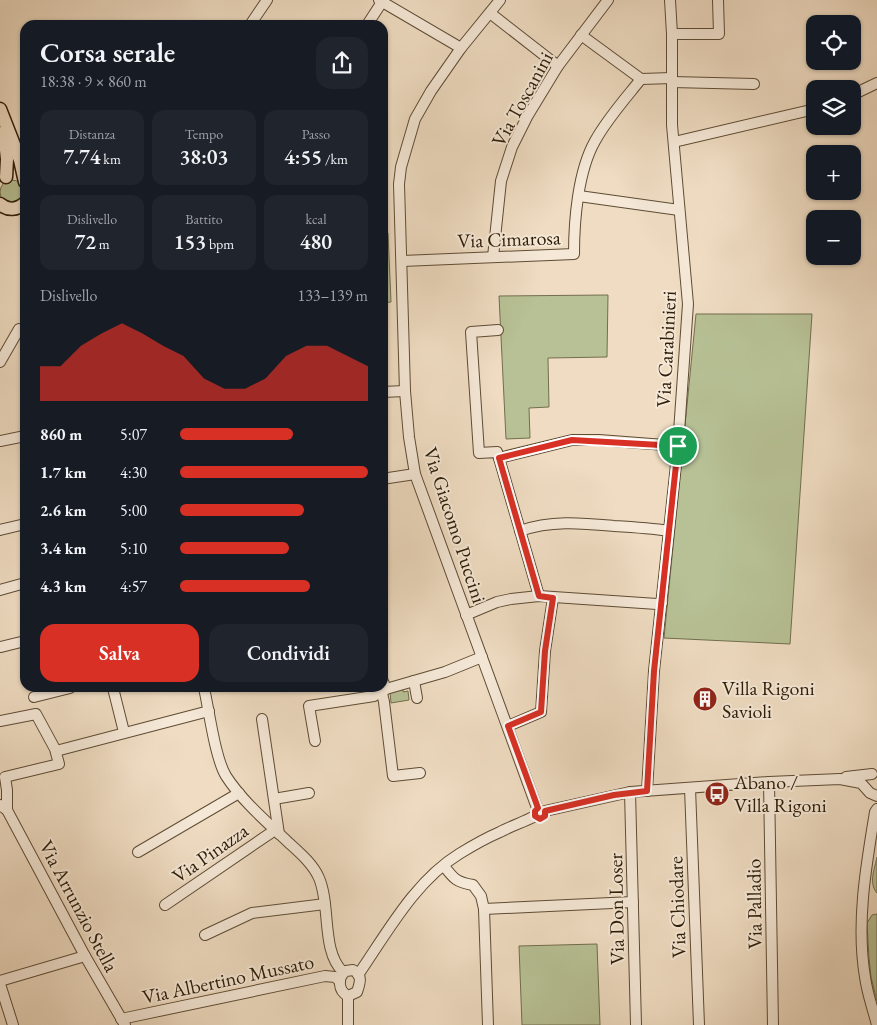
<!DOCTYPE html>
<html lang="it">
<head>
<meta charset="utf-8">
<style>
	body { margin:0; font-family:"EB Garamond",serif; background:#20242c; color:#f1f3f6; height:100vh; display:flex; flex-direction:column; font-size:19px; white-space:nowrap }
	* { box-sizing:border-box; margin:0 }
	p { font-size:16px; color:#9ea1a6 }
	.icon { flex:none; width:28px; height:28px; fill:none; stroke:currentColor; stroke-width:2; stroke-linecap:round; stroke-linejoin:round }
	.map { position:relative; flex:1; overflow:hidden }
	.drawer { position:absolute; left:20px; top:20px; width:368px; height:672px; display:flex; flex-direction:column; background:#171b24; border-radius:15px; box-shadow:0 1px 4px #0004 }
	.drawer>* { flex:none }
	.tools { position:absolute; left:806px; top:15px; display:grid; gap:10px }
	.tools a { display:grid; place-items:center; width:55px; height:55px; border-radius:10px; background:#171b24; box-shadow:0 1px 4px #0004; font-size:25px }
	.pin { position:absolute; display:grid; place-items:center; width:42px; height:42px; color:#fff; margin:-21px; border:2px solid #fff; border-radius:50%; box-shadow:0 1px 5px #0007 }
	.round { display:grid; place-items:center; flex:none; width:52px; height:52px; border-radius:15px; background:#20242c }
	.overview { display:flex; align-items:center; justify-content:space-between; height:85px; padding:0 20px }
	h1 { font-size:28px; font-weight:600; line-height:38px }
	.metrics { display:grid; grid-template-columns:repeat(3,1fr); gap:8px; height:85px; padding:5px 20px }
	.metrics div { display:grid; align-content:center; border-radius:12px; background:#20242c; text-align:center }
	.metrics b { font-size:21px; font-weight:600 }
	.metrics small { font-size:14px; font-weight:400 }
	.metrics p { font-size:14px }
	.chart { height:140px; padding:10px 20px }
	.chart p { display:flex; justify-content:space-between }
	.chart svg { width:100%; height:90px; margin-top:5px; fill:#d93025; opacity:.7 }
	.action { display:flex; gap:10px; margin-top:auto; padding:10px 20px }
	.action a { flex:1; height:58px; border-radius:15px; background:#d93025; color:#fff; font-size:20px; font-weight:600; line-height:58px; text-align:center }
	.action a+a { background:#20242c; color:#f1f3f6 }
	ul { padding:0 20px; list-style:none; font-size:16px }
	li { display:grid; grid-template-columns:80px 60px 1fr; align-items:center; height:38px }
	li i { height:12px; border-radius:6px; background:#d93025 }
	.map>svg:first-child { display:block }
	.green { fill:#b7c195; stroke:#726e4e }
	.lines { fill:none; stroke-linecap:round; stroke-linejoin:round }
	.minor-casing { stroke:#5e4c35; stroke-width:12 }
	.major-casing { stroke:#2d1c06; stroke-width:15 }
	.minor { stroke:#f5e8d7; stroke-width:10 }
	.major { stroke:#efdcc2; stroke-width:12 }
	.route-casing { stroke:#fff; stroke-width:10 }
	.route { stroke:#d93025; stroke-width:6 }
	.labels { text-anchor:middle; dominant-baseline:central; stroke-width:4; stroke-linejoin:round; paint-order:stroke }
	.street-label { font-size:20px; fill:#2d1c06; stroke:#f5e8d7 }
	.poi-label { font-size:20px; fill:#2d1c06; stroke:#f5e8d7; text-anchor:start }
</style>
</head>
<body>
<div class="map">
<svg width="877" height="1025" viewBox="0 0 877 1025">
	<rect width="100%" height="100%" fill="#efdcc2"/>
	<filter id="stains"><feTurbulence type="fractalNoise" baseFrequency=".004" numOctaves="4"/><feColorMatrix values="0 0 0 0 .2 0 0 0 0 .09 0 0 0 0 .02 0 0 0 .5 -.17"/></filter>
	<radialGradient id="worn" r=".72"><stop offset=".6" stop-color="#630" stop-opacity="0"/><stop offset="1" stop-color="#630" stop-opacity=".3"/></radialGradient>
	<g class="green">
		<circle cx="12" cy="192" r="12"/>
		<path d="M382 233H388L391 302 383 303Z"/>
		<path d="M608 295 607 357 548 358 549 407 529 408 530 438 506 439 499 296Z"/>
		<path d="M696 314H812L790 644 664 638Z"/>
		<path d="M403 688V692L408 691 409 700 391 703 390 692Z"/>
		<path d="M877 857V893C868 883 875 868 877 857Z"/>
		<path d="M877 914V1001L871 977 869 958 867 923 872 915Z"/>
		<path d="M597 944 600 1025H522L519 946Z"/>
	</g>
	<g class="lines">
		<defs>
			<g id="minor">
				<path d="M379 0 461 48"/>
				<path d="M500 0 461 48 431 91 415 119 401 167 399 184 405 391 409 437 415 474 537 808"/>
				<path d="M490 13 558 66"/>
				<path d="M250 25 267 0"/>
				<path d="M367 25 382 2"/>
				<path d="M672 34H719L718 0"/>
				<path d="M581 35 641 79 672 78"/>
				<path d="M672 82 754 84"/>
				<path d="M852 95 877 83"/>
				<path d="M674 142 815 109"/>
				<path d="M579 196 679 210"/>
				<path d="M493 257 501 181 512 147 527 117 558 66 608 0"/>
				<path d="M402 261 574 254C574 220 578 171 595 141 607 119 625 99 641 79"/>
				<path d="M498 330 471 332 479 453 497 452 499 458 539 596"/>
				<path d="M0 362 19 329"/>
				<path d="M382 392 405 391"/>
				<path d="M0 441 25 436"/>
				<path d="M499 458 572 440H599L678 446"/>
				<path d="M382 479 415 474"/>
				<path d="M0 530 25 524"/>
				<path d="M520 531C551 520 581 523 614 526 632 527 650 528 669 531"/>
				<path d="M0 590 25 583"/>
				<path d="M466 615 497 602 511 599 539 596 657 604 662 603"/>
				<path d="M1 647 25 641"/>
				<path d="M382 679 386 689"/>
				<path d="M414 681 417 698"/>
				<path d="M113 688 124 732"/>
				<path d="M204 688C209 710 215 758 226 776 242 801 268 823 289 843 300 853 313 864 319 878 331 906 321 951 343 972"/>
				<path d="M382 693 384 702 393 776 420 773"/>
				<path d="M34 697 70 688"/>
				<path d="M262 719 279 834"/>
				<path d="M0 721 36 714 55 749 59 764 5 777 7 790V810"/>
				<path d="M508 726 541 712 545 651 553 598"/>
				<path d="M315 741 309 706 374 696 386 689 445 672 482 657"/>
				<path d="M56 751 209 711"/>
				<path d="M846 777 872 774"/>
				<path d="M769 782 773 1025"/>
				<path d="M690 788 699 1025"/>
				<path d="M647 791 654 671 678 446 688 304 672 125V34L670 0"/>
				<path d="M630 792 636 1025"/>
				<path d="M274 799 309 793"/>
				<path d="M0 805 7 810 85 956 125 1025"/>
				<path d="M877 809 875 812C866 866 856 923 865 977 867 993 873 1009 877 1025"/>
				<path d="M545 811 630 792 769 782 840 779 861 783 870 793 877 796"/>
				<path d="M138 852 239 793"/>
				<path d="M444 866C454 879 456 882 473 885L481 896 484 909 488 1025"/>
				<path d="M165 905 275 830"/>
				<path d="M484 909 633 902"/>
				<path d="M205 935 252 913 325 904"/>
				<path d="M353 970C363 975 360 983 357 992L348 996C338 991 337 977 346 971Z"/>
				<path d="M358 975C387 933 415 881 459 854 472 846 486 838 500 832 511 826 524 822 535 816"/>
				<path d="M0 981 85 956"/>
				<path d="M0 984 13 1025"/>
				<path d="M348 996V1025"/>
				<path d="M121 1019 325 976 335 977 340 981"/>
			</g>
			<g id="major">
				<path d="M0 109 20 160 25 182"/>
				<path d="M4 132 7 159 6 177"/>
				<path d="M0 204C8 211 17 210 25 203"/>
			</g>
		</defs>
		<use href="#minor" class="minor-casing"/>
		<use href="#major" class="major-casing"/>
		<use href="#minor" class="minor"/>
		<use href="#major" class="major"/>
	</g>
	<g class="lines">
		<defs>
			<path id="route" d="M572 440 678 446 654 671 647 791 614 795 545 811V816L540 819 535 816V811L538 808 508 726 541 712 545 651 553 598 539 596 499 458Z"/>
		</defs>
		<use href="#route" class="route-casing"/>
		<use href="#route" class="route"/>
	</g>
	<defs>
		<symbol id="building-disc" viewBox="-11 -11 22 22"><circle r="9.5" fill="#8f2418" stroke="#f5e8d7"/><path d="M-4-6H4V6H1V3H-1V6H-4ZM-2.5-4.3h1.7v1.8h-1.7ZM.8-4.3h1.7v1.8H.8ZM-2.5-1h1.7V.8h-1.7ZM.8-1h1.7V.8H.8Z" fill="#fff"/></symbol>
		<symbol id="bus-disc" viewBox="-11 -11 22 22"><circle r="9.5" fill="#8f2418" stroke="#f5e8d7"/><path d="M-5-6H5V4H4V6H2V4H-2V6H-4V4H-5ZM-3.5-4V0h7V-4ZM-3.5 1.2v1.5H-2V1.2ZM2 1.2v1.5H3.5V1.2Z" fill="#fff"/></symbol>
	</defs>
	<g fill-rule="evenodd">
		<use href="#building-disc" x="691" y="685" width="28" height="28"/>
		<use href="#bus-disc" x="703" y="780" width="28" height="28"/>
	</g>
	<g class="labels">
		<g class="street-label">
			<text transform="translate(522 99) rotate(-61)">Via Toscanini</text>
			<text transform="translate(509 239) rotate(-2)">Via Cimarosa</text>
			<text transform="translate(666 349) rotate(-87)">Via Carabinieri</text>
			<text transform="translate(455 525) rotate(72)">Via Giacomo Puccini</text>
			<text transform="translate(210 853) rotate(-35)">Via Pinazza</text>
			<text transform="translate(754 904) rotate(-91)">Via Palladio</text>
			<text transform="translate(79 906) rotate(62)">Via Arrunzio Stella</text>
			<text transform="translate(677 907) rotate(-92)">Via Chiodare</text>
			<text transform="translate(616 909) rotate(-91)">Via Don Loser</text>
			<text transform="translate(228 979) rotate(-12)">Via Albertino Mussato</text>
		</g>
		<g class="poi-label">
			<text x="722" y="688">Villa Rigoni<tspan x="722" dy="23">Savioli</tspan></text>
			<text x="734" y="782">Abano /<tspan x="734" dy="23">Villa Rigoni</tspan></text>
		</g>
	</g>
	<rect width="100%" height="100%" filter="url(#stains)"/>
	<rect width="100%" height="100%" fill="url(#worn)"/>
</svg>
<div class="tools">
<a><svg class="icon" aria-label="locate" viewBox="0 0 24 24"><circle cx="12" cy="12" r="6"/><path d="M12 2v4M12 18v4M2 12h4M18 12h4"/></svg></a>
<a><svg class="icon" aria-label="layers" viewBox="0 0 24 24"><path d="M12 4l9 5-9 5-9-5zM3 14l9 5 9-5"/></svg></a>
<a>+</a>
<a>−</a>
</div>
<div class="pin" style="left:678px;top:446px;background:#1e9e55"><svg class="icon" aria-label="arrive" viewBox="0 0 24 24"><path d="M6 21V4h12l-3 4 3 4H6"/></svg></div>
<section class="drawer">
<div class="overview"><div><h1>Corsa serale</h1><p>18:38 · 9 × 860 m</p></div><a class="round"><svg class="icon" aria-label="share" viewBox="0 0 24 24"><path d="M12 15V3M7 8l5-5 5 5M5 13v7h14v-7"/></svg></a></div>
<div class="metrics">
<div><p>Distanza</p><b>7.74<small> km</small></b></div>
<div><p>Tempo</p><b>38:03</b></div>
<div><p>Passo</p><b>4:55<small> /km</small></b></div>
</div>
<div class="metrics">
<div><p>Dislivello</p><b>72<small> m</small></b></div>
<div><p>Battito</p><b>153<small> bpm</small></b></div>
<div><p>kcal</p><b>480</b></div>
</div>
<div class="chart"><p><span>Dislivello</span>133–139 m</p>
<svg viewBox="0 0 160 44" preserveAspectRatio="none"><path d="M0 44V27L10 27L20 17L30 11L40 6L50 11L60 17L70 22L80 33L90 38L100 38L110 33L120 22L130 17L140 17L150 22L160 27V44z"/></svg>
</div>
<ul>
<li><b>860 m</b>5:07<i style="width:60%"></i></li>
<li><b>1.7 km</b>4:30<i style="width:100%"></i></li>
<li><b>2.6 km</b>5:00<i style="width:66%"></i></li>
<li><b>3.4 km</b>5:10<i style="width:58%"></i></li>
<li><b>4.3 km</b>4:57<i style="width:69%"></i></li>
</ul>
<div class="action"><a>Salva</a><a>Condividi</a></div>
</section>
</div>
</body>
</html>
